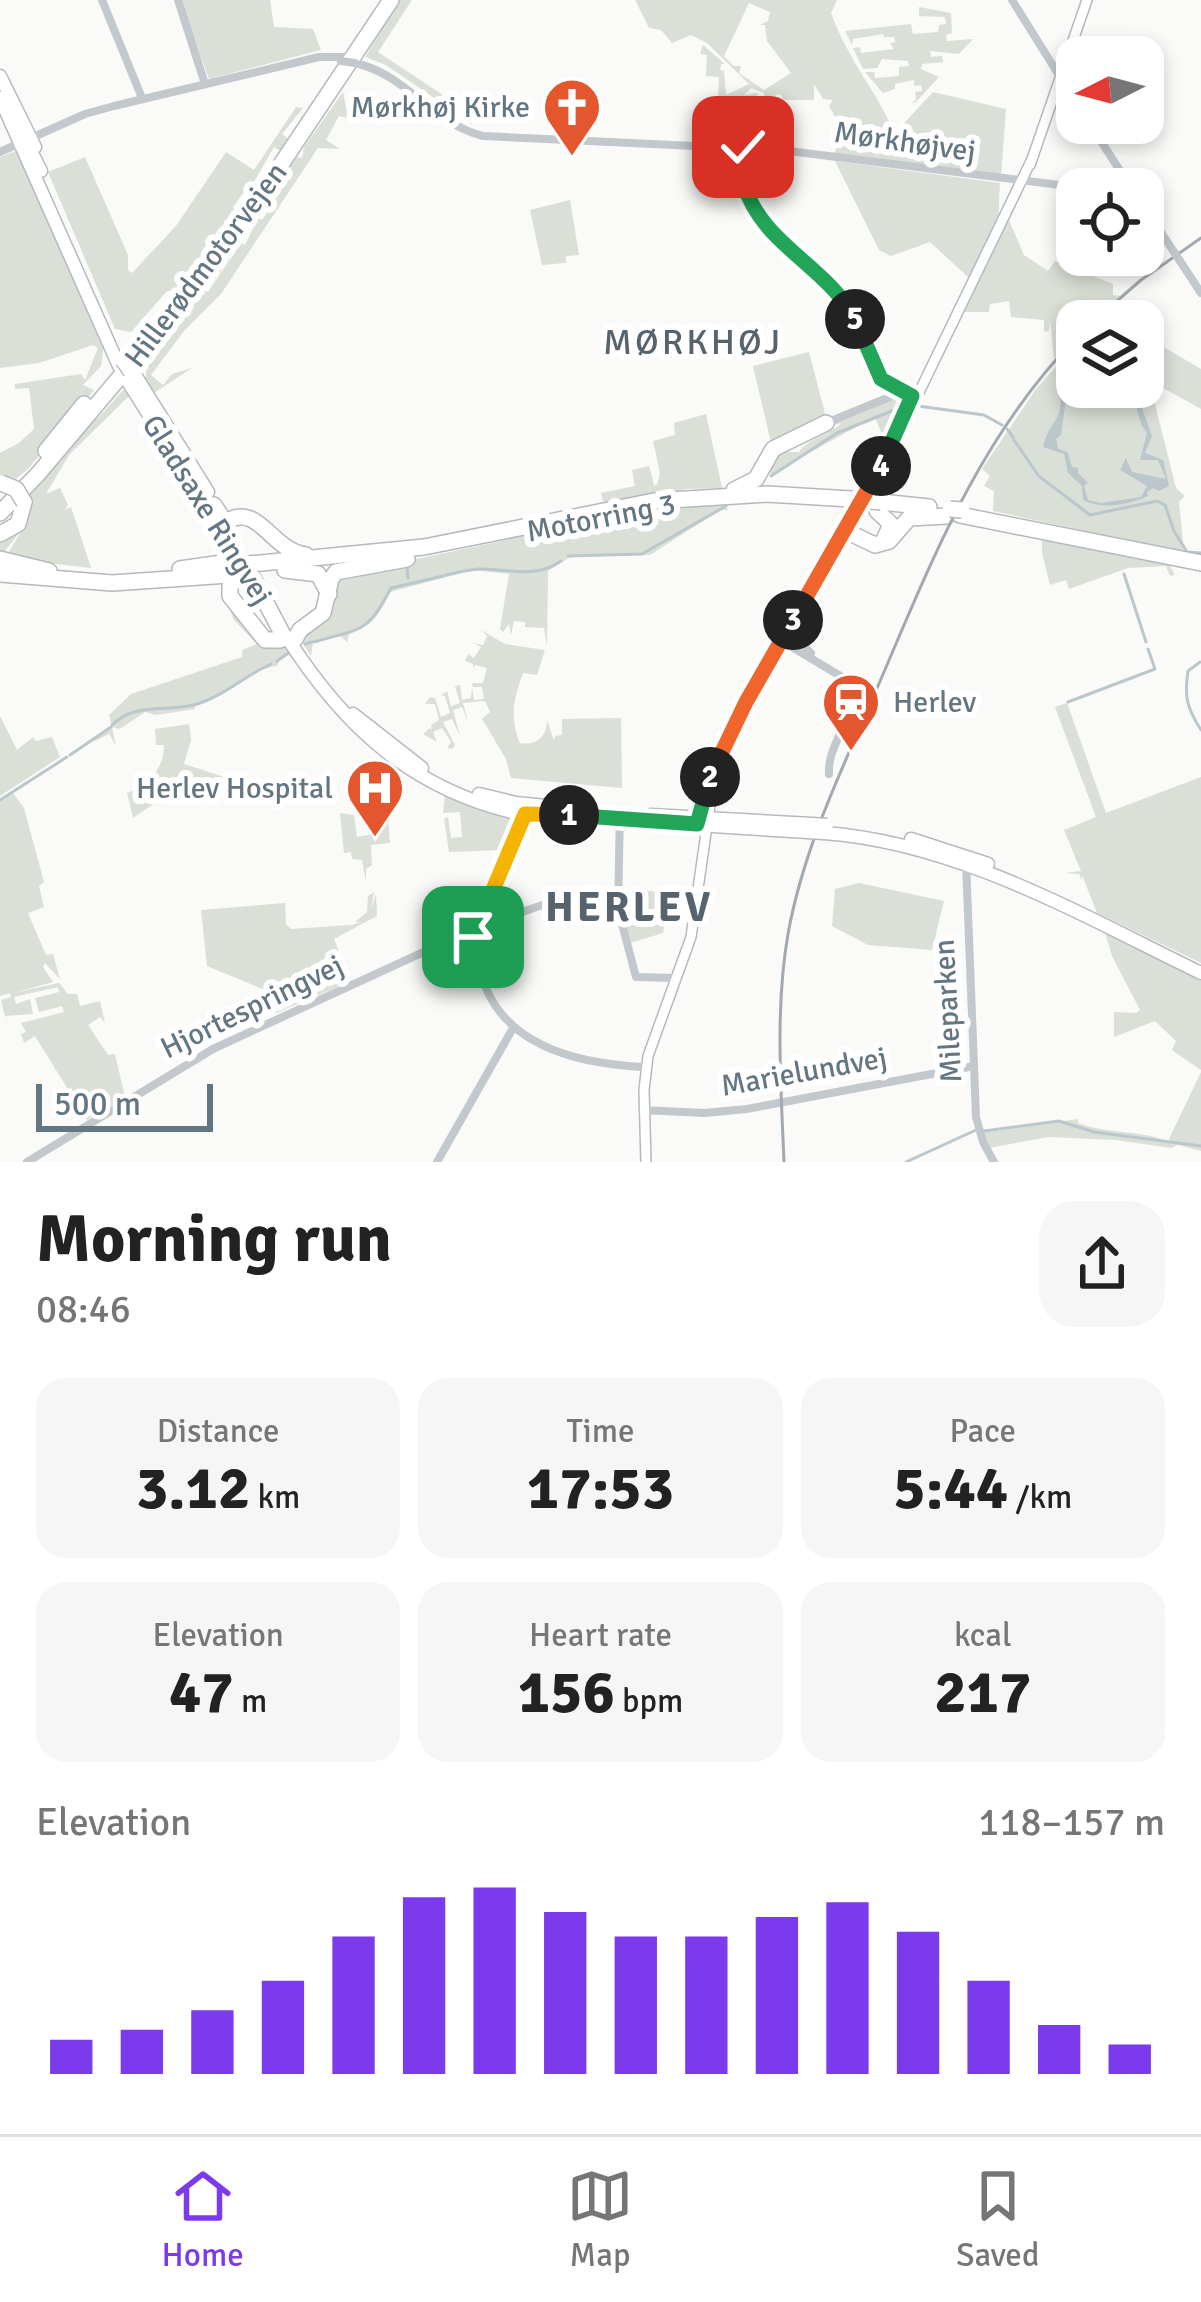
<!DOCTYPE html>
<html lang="en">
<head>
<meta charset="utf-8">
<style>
	body { margin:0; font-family:Signika,sans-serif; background:#f6f6f6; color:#222; height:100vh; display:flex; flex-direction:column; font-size:45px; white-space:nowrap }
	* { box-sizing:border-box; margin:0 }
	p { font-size:39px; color:#767676 }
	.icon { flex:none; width:66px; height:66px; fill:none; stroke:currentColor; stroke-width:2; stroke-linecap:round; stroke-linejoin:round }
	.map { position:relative; height:1162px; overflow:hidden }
	.details { display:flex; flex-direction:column; background:#fff; flex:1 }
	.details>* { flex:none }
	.needle { width:78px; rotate:264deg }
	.fabs { position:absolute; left:1056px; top:36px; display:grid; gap:24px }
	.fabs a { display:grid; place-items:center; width:108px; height:108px; border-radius:24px; background:#fff; box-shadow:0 6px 18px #0003; font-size:60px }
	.scale { position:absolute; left:36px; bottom:30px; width:177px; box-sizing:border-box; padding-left:12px; border:6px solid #657683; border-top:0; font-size:33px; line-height:42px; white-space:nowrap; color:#657683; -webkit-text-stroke:9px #fff; paint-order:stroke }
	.pin { position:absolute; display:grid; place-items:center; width:102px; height:102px; color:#fff; margin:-51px; border-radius:24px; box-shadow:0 6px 18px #0006 }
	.km { position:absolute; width:60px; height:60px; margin:-30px; border-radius:50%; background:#222; color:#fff; font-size:33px; line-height:60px; text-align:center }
	.round { display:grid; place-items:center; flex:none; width:126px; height:126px; border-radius:36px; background:#f6f6f6 }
	.head { display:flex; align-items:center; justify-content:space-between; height:204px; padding:0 36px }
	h1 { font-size:66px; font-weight:800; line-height:90px }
	.stats { display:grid; grid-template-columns:repeat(3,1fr); gap:18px; height:204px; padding:12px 36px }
	.stats div { display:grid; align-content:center; border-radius:30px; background:#f6f6f6; text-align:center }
	.stats b { font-size:60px; font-weight:800 }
	.stats small { font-size:33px; font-weight:400 }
	.stats p { font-size:33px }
	.chart { height:336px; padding:24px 36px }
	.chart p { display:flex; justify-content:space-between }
	.chart svg { width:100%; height:216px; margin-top:12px; stroke:#7c3aed; stroke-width:6 }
	.tab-bar { display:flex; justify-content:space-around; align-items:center; height:168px; border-top:3px solid #e0e0e0; background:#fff; font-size:33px; color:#767676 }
	.tab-bar a { display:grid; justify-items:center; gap:6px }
	.tab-bar .current { color:#7c3aed }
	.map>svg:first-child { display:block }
	.green { fill:#dadfd7; fill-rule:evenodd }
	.water { fill:#bbc7cb }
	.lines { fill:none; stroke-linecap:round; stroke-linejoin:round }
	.stream { stroke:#bbc7cb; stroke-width:3 }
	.secondary-casing { stroke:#b3babf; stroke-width:12 }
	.primary-casing { stroke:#b5babe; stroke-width:15 }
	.motorway-casing { stroke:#b4b9bd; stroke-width:18 }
	.tertiary { stroke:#c3c8cc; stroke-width:8 }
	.secondary { stroke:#fff; stroke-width:9 }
	.primary { stroke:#fff; stroke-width:12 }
	.motorway { stroke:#fff; stroke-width:15 }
	.tram { stroke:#a2aab0; stroke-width:3 }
	.primary-bridge-casing { stroke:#b5babe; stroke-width:15; stroke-linecap:butt }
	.motorway-bridge-casing { stroke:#b4b9bd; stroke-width:18; stroke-linecap:butt }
	.tertiary-bridge { stroke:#c3c8cc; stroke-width:8 }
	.primary-bridge { stroke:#fff; stroke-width:12 }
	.motorway-bridge { stroke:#fff; stroke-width:15 }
	.split-1-casing { stroke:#fff; stroke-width:24 }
	.split-2-casing { stroke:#fff; stroke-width:24 }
	.split-3-casing { stroke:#fff; stroke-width:24 }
	.split-4-casing { stroke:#fff; stroke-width:24 }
	.split-5-casing { stroke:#fff; stroke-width:24 }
	.split-6-casing { stroke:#fff; stroke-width:24 }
	.split-7-casing { stroke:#fff; stroke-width:24 }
	.split-1 { stroke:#f5b400; stroke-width:15 }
	.split-2 { stroke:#22a559; stroke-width:15 }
	.split-3 { stroke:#f0652b; stroke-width:15 }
	.split-4 { stroke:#f0652b; stroke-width:15 }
	.split-5 { stroke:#22a559; stroke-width:15 }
	.split-6 { stroke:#22a559; stroke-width:15 }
	.split-7 { stroke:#f5b400; stroke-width:15 }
	.labels { text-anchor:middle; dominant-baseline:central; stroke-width:12; stroke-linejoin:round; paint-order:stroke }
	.poi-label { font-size:30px; fill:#657683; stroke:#fff; text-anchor:end }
	.street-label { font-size:30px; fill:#657683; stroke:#fff }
	.quarter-label { font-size:36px; letter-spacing:3px; fill:#57646e; stroke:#fff }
	.district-label { font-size:42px; font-weight:bold; letter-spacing:3px; fill:#57646e; stroke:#fff }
</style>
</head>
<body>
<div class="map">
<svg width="1201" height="1162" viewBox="0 0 1201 1162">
	<rect width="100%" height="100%" fill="#fafaf8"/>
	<g class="green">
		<path d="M180 0H270L274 27 313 29 321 50 209 79Z"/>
		<path d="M399 0H412L378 52 461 107 472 117V124L386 65 365 57Z"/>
		<path d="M635 0H837L831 13C847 58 876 91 895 133L933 92 1006 109 1001 176 834 154 843 131 829 106 833 100 823 99 814 84V100H784L780 94 765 98 764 93 751 88 744 95 757 93 759 100 735 107 741 144H728L726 119H704L705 99 718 98 719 77 706 76 707 55 700 54 703 45 725 64H721L720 70 724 71 726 95 749 84 707 43 691 35 672 43 661 30 649 28ZM749 3 770 12 768 21 760 25H765L767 41 791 73 764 90 739 73 741 66H734L724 56Z"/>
		<path d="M919 7 951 13 952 33 946 35 947 41 973 39 959 54 930 51 931 57 942 56 943 62 922 64 921 69 939 77 916 102 911 103 916 100 915 92 922 91 921 85 914 86V80L895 84V89L883 93 865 72H874L875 78 899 76V67L909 66 908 61 882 59 877 68 863 69 853 48 860 47 861 53 894 49 890 43 895 42 894 37H884L883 34 853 39 852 45 845 31 911 24 913 34 938 32 939 25 946 24 945 17 919 16Z"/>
		<path d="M343 92 348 118 339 116 326 140 340 149 318 148 221 294 184 331 151 375 163 385 172 374 192 368 154 393 146 382V364L204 290 208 292 241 243 245 245 258 218 262 220 269 210 266 204 297 157 302 158 304 147Z"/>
		<path d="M296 107 303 108 282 134 290 140 282 152 274 147 251 187 248 186 233 207 236 214 221 237 214 234 204 248 206 256 176 292 167 291 131 332 115 329 48 172 85 157 128 255V270L132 273 176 226 226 152 254 170Z"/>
		<path d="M19 150 104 344 101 366 83 385 94 390 28 469 11 483 0 480V453L19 443 34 429 29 388 15 389V384L81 374 85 380 98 348 93 345 39 363 0 368V157Z"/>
		<path d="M835 161 1000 183 998 223 969 278 930 242 891 256 879 250Z"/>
		<path d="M570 200 579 255 566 256V263L542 265 530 210Z"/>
		<path d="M1009 220 1024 255 1048 271 1055 261 1113 284V295L1120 296 1091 321H1077V335L1054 359 1050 320 1049 331 1044 332V320L1011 317 1009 301 990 304 989 312H964Z"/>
		<path d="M1143 329 1150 339 1201 369V409L1149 380 1176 488 1185 496 1179 502 1184 552 993 511 994 491 984 486 990 476 982 469 1036 389 1077 343V387L1060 391 1061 403 1071 391 1143 387Z"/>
		<path d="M809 352 827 421 772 447 753 366Z"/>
		<path d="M123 390 131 394 69 455 46 494 60 488 68 505 65 510 71 507 91 568 5 558 24 527 0 557V535L13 531 24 496 89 422 99 417Z"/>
		<path d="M892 398 902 399 905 404 908 401 895 432 902 411 891 431 881 432 876 419 867 421 771 474 769 469 780 452H799C809 438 826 436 842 423L815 430Z"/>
		<path d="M706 414 722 488 687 489 604 504 601 493 635 486 632 470 649 466 654 485H657L660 473 653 441 675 435 674 423Z"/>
		<path d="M724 503 728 510H720L650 555 572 556 548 571 547 647 544 628 525 627V622L514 621 511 636 509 624 503 632 500 629 509 574 473 570 390 592C380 613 374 626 350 632L347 642 339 635 313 642 311 656 298 636 319 622 336 576 638 512Z"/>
		<path d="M1042 537 1168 562 1175 575 1170 576 1166 566 1128 568 1069 589 1066 580 1050 585 1042 553Z"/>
		<path d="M224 596 258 641 285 644 294 653 280 659 277 666C249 669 228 695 195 705V709L156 715 145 712 120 729 112 727 116 746 109 734 95 741 94 739 112 727 109 715 131 694 242 657V650L257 644 234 620Z"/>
		<path d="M481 630 505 644 545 650 537 675 523 673C514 698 509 717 520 743 536 746 547 737 547 720L554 741 555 736 562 735V719L621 718 622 788 511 778 506 759 482 719 490 712 485 701 463 703 468 722 462 707 453 710 460 736 452 719 443 722 455 745 452 749 447 748 451 742 442 728 433 732 437 742 423 734 430 728 432 730 431 725 439 720 435 704H425L430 697 435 698 441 717 450 713 445 696 441 695 447 691 451 706 460 703 455 686 460 685 462 700 471 698 472 688 474 700 484 699 482 687H473L472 683H483L487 668 475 665 473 668V664L465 661 468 654 474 658 481 647 473 643 483 645 487 636Z"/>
		<path d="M1067 703 1106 813 1201 777V963L1097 913 1082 875V880L1079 874 1065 873 1081 871 1064 830 1096 817 1055 707Z"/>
		<path d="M0 716 17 750 33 737 36 741 52 737 60 757 0 796Z"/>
		<path d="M189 724 191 740 184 764 246 784 242 792 213 786 180 773 164 797 133 818 127 793C149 784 164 769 164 745H156L155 729Z"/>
		<path d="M13 793 24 808 44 882 39 886 44 907 28 913 46 955 53 954 60 979 45 963 43 967 53 982 13 993 59 983 68 994H77L80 1006 100 1001 105 1023 100 1017 88 1025 108 1055 115 1054 125 1097 87 1120 35 1036 24 1043 21 1034 26 1032 21 1023 64 1012 62 1006 39 1012 35 998 59 992 58 987 14 997 16 1004 30 999 33 1014 5 1016 9 1034 1 1000 11 997 10 993 0 996V800Z"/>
		<path d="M445 795 514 817 502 850 449 852 444 818 448 817 451 838 462 837 460 812 443 813Z"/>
		<path d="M387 806 390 843 371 845 372 865 366 869V882L362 860 352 859 351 852 344 853 340 813 354 815 357 837 379 833 375 811 362 812V808Z"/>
		<path d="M859 883 944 901 932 950 868 945 832 926 835 889Z"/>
		<path d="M637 890 662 892 672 899 689 898 688 904 669 902 663 933 630 943 624 928 619 892H626L627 897 629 892Z"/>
		<path d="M374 892 371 909 376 894 377 916 334 939 351 981 274 1014 265 990 207 966 201 910 285 903 286 924 291 929 351 925 361 922H355L367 912 368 896Z"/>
		<path d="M1105 932 1201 977V1070L1172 1050 1176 1041 1155 1021 1114 1037V1012L1136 1013 1140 1010 1112 956Z"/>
		<path d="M1201 1072V1151L1178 1145 1171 1148 1116 1140 1048 1137 989 1148 982 1129 997 1131 1078 1119V1123C1109 1135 1146 1129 1172 1144L1169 1139Z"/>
	</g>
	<path class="water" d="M1059 387H1100L1081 389 1066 399 1061 435 1056 439 1058 448 1068 453 1072 467 1078 468V473L1088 483 1084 486 1088 500 1101 503 1141 497 1147 486 1120 470 1126 458 1132 472 1166 479 1158 460H1140L1147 433 1142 426 1130 387 1136 391 1152 436 1145 453 1163 460 1169 486 1159 491 1153 488 1147 492 1148 496C1128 505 1103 510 1083 500L1082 486 1068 473 1064 454 1043 447C1051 415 1065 424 1059 387Z"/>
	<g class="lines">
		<g class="stream">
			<path d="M918 406 984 415 1002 425"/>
			<path d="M1007 429 1013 437"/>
			<path d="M1014 440 1038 475"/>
			<path d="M771 476 837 433 902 407"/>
			<path d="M1040 477 1090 515 1157 501 1165 505 1174 531 1187 552 1201 553"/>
			<path d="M568 556 642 554 726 506"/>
			<path d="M407 566 408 578"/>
			<path d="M1124 574 1146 642"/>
			<path d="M446 575C459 572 472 568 485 569 514 570 536 578 561 561"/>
			<path d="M314 642C362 628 367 634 391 588L443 576"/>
			<path d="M305 644 312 642"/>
			<path d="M277 661 290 652"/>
			<path d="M1200 662 1188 671C1184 697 1187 708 1201 730"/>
			<path d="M1068 702 1155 669 1148 649"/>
			<path d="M112 725C135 702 165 712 194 705 223 697 244 676 271 664"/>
			<path d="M70 755 111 727"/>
			<path d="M0 800 67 757"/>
			<path d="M984 1131 1059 1121 1094 1132 1201 1146"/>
			<path d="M906 1162 976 1130"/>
		</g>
		<defs>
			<g id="secondary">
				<path d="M1030 165 1087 0"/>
				<path d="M866 502 1031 161"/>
				<path d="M646 1162 644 1090 648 1056 691 937 714 778 744 712 850 532"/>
			</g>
			<g id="primary">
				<path d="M0 76 35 147"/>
				<path d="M0 98 119 366"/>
				<path d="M26 141 41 171"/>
				<path d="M132 370 208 492"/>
				<path d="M125 377 245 567"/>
				<path d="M286 636C344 727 413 791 521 814L808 832"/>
				<path d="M353 714 422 768"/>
				<path d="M479 794 516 803 565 808"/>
				<path d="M651 815 812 824"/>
				<path d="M824 833C959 843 1081 915 1201 973"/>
				<path d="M911 839 988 864"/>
			</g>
			<g id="motorway">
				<path d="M46 451 84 404"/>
				<path d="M734 490 756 479 773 449 826 423"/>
				<path d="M881 502 929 507"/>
				<path d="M860 503 848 532 875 545 889 541 909 518 947 516"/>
				<path d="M214 505 223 519 229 520"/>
				<path d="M877 511 891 524 884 540"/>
				<path d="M0 513 38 474 211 269 391 0"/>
				<path d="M960 515 1201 563"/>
				<path d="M229 520C260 505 271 550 306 555"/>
				<path d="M0 534 18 524 24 502"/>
				<path d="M0 559 49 571"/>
				<path d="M261 563 424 547 654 501 767 494 851 499"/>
				<path d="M180 569 229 562"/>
				<path d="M285 570 318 574 329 594"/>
				<path d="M0 574 112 583 243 574"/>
				<path d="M240 575 230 585V596L265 640H280L283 635 253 578"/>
				<path d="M295 639 300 630 323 613 331 579 336 572 407 559"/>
			</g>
		</defs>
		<use href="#secondary" class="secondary-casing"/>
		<use href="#primary" class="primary-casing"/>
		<use href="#motorway" class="motorway-casing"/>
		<g class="tertiary">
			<path d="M102 0 142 98"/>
			<path d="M178 0 205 84"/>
			<path d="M1012 0 1077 104"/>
			<path d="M355 63C406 74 433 124 483 136L781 150 1091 189"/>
			<path d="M1089 123 1132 189"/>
			<path d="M738 147 745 187 761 221 836 289 857 323 881 379 916 398"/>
			<path d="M0 152 85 114 114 106 319 57H344"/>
			<path d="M1143 205 1174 252"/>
			<path d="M1180 261 1201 293"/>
			<path d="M826 423 892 396 896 389"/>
			<path d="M772 635 847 680C846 692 849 708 846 718 840 738 828 752 829 774"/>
			<path d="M791 635 811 653"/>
			<path d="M620 812 618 909 636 977 674 978"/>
			<path d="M519 813C510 854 478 895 474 934 472 946 477 959 480 970 498 1045 575 1063 641 1067"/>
			<path d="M966 862 976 1117 983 1142 994 1162"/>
			<path d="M508 917 551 902 617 905"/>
			<path d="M642 1110 704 1113 747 1109 974 1066"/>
			<path d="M27 1162 213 1049 480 926 510 916"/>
			<path d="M437 1162 513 1028"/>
		</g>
		<use href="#secondary" class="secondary"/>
		<use href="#primary" class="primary"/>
		<use href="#motorway" class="motorway"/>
		<g class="tram">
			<path d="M1094 321 1141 280 1201 238"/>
			<path d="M784 1162C781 1086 775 1009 788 934 803 850 841 771 875 693 930 565 978 438 1077 337"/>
		</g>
		<defs>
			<g id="primary-bridge">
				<path d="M812 824 827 825"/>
				<path d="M808 832 824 833"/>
			</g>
			<g id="motorway-bridge">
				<path d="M123 360 131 371"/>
				<path d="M1 483 16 489 24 502"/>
				<path d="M851 499 881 502"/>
				<path d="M950 509 962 510"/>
				<path d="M231 565 261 563"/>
			</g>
		</defs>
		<use href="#primary-bridge" class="primary-bridge-casing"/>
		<use href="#motorway-bridge" class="motorway-bridge-casing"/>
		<g class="tertiary-bridge">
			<path d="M341 61 355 63"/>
			<path d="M1174 252 1180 261"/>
		</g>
		<use href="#primary-bridge" class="primary-bridge"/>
		<use href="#motorway-bridge" class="motorway-bridge"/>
	</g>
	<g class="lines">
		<defs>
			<path id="split-1" d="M473 937 525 814 569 815"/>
			<path id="split-2" d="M569 815 697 824 710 777"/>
			<path id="split-3" d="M710 777 746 702 793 620"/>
			<path id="split-4" d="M793 620 881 466"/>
			<path id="split-5" d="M855 319 881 379 912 396 881 466"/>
			<path id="split-6" d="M744 184C761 244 826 265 855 319"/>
			<path id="split-7" d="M743 147H737L744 184"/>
		</defs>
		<use href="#split-1" class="split-1-casing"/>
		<use href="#split-2" class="split-2-casing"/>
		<use href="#split-3" class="split-3-casing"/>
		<use href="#split-4" class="split-4-casing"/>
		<use href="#split-5" class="split-5-casing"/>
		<use href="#split-6" class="split-6-casing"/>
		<use href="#split-7" class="split-7-casing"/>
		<use href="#split-1" class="split-1"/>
		<use href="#split-2" class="split-2"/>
		<use href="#split-3" class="split-3"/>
		<use href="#split-4" class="split-4"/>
		<use href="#split-5" class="split-5"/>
		<use href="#split-6" class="split-6"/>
		<use href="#split-7" class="split-7"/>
	</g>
	<defs>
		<symbol id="church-pin" viewBox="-11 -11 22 30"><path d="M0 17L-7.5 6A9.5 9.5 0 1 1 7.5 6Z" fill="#e4572e" stroke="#fff"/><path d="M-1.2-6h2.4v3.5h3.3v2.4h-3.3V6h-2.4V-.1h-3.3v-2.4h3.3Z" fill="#fff"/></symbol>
		<symbol id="station-pin" viewBox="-11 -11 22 30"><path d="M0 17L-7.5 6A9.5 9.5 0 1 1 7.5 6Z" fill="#e4572e" stroke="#fff"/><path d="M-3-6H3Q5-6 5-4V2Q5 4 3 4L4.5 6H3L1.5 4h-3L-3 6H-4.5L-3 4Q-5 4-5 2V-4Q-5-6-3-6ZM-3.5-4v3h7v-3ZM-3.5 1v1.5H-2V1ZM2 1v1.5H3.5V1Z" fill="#fff"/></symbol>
		<symbol id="hospital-pin" viewBox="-11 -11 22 30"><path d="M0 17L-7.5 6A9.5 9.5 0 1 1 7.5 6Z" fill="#e4572e" stroke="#fff"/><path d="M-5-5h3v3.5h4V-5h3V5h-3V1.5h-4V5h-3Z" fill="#fff"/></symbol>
	</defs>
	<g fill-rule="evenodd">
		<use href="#church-pin" x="539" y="74" width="66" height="90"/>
		<use href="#station-pin" x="818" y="669" width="66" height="90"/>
		<use href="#hospital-pin" x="342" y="755" width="66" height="90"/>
	</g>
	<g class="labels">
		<g class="poi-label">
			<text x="530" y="107">Mørkhøj Kirke</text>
			<text x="893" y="702" text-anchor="start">Herlev</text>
			<text x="333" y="788">Herlev Hospital</text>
		</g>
		<g class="street-label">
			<text transform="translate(905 142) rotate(8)">Mørkhøjvej</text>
			<text transform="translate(206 265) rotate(-53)">Hillerødmotorvejen</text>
			<text transform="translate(207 510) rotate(58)">Gladsaxe Ringvej</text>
			<text transform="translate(601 518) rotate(-11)">Motorring 3</text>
			<text transform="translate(252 1007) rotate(-26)">Hjortespringvej</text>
			<text transform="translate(948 1011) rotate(-93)">Mileparken</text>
			<text transform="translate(804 1072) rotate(-10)">Marielundvej</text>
		</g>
		<g class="quarter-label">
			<text x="693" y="342">MØRKHØJ</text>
		</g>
		<g class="district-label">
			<text x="629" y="907">HERLEV</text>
		</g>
	</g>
</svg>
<div class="fabs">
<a><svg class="needle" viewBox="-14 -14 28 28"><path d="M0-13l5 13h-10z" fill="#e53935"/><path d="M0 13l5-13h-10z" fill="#767676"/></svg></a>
<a><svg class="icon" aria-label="locate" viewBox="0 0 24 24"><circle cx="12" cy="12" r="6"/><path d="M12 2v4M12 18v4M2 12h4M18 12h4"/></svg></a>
<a><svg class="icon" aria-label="layers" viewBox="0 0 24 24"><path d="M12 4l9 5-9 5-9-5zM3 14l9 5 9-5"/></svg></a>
</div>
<div class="scale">500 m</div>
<div class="pin" style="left:473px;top:937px;background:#1e9e55"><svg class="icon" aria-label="arrive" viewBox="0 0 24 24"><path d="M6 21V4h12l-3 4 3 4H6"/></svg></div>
<div class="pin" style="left:743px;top:147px;background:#d93025"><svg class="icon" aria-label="check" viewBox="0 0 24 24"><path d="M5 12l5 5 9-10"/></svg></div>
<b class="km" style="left:569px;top:815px">1</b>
<b class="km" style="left:710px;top:777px">2</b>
<b class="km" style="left:793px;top:620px">3</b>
<b class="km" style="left:881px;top:466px">4</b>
<b class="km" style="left:855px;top:319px">5</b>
</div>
<section class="details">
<div class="head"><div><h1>Morning run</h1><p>08:46</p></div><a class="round"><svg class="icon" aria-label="share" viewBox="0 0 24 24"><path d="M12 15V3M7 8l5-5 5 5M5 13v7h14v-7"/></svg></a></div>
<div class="stats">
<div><p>Distance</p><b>3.12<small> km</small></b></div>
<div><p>Time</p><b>17:53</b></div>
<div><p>Pace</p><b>5:44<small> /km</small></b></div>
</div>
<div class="stats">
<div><p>Elevation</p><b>47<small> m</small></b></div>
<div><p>Heart rate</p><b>156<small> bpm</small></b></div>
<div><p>kcal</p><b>217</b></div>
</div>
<div class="chart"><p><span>Elevation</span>118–157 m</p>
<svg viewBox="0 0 160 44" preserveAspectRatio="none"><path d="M5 44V37M15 44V35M25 44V31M35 44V25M45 44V16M55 44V8M65 44V6M75 44V11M85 44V16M95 44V16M105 44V12M115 44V9M125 44V15M135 44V25M145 44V34M155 44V38"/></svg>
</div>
</section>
<nav class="tab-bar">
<a class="current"><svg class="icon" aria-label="home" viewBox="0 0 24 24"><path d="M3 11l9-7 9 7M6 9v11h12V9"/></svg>Home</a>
<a><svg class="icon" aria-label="map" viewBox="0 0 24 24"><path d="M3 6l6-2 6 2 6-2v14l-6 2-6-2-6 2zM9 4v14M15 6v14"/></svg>Map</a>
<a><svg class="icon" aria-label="saved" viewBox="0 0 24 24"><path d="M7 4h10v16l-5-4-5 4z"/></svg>Saved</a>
</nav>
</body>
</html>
